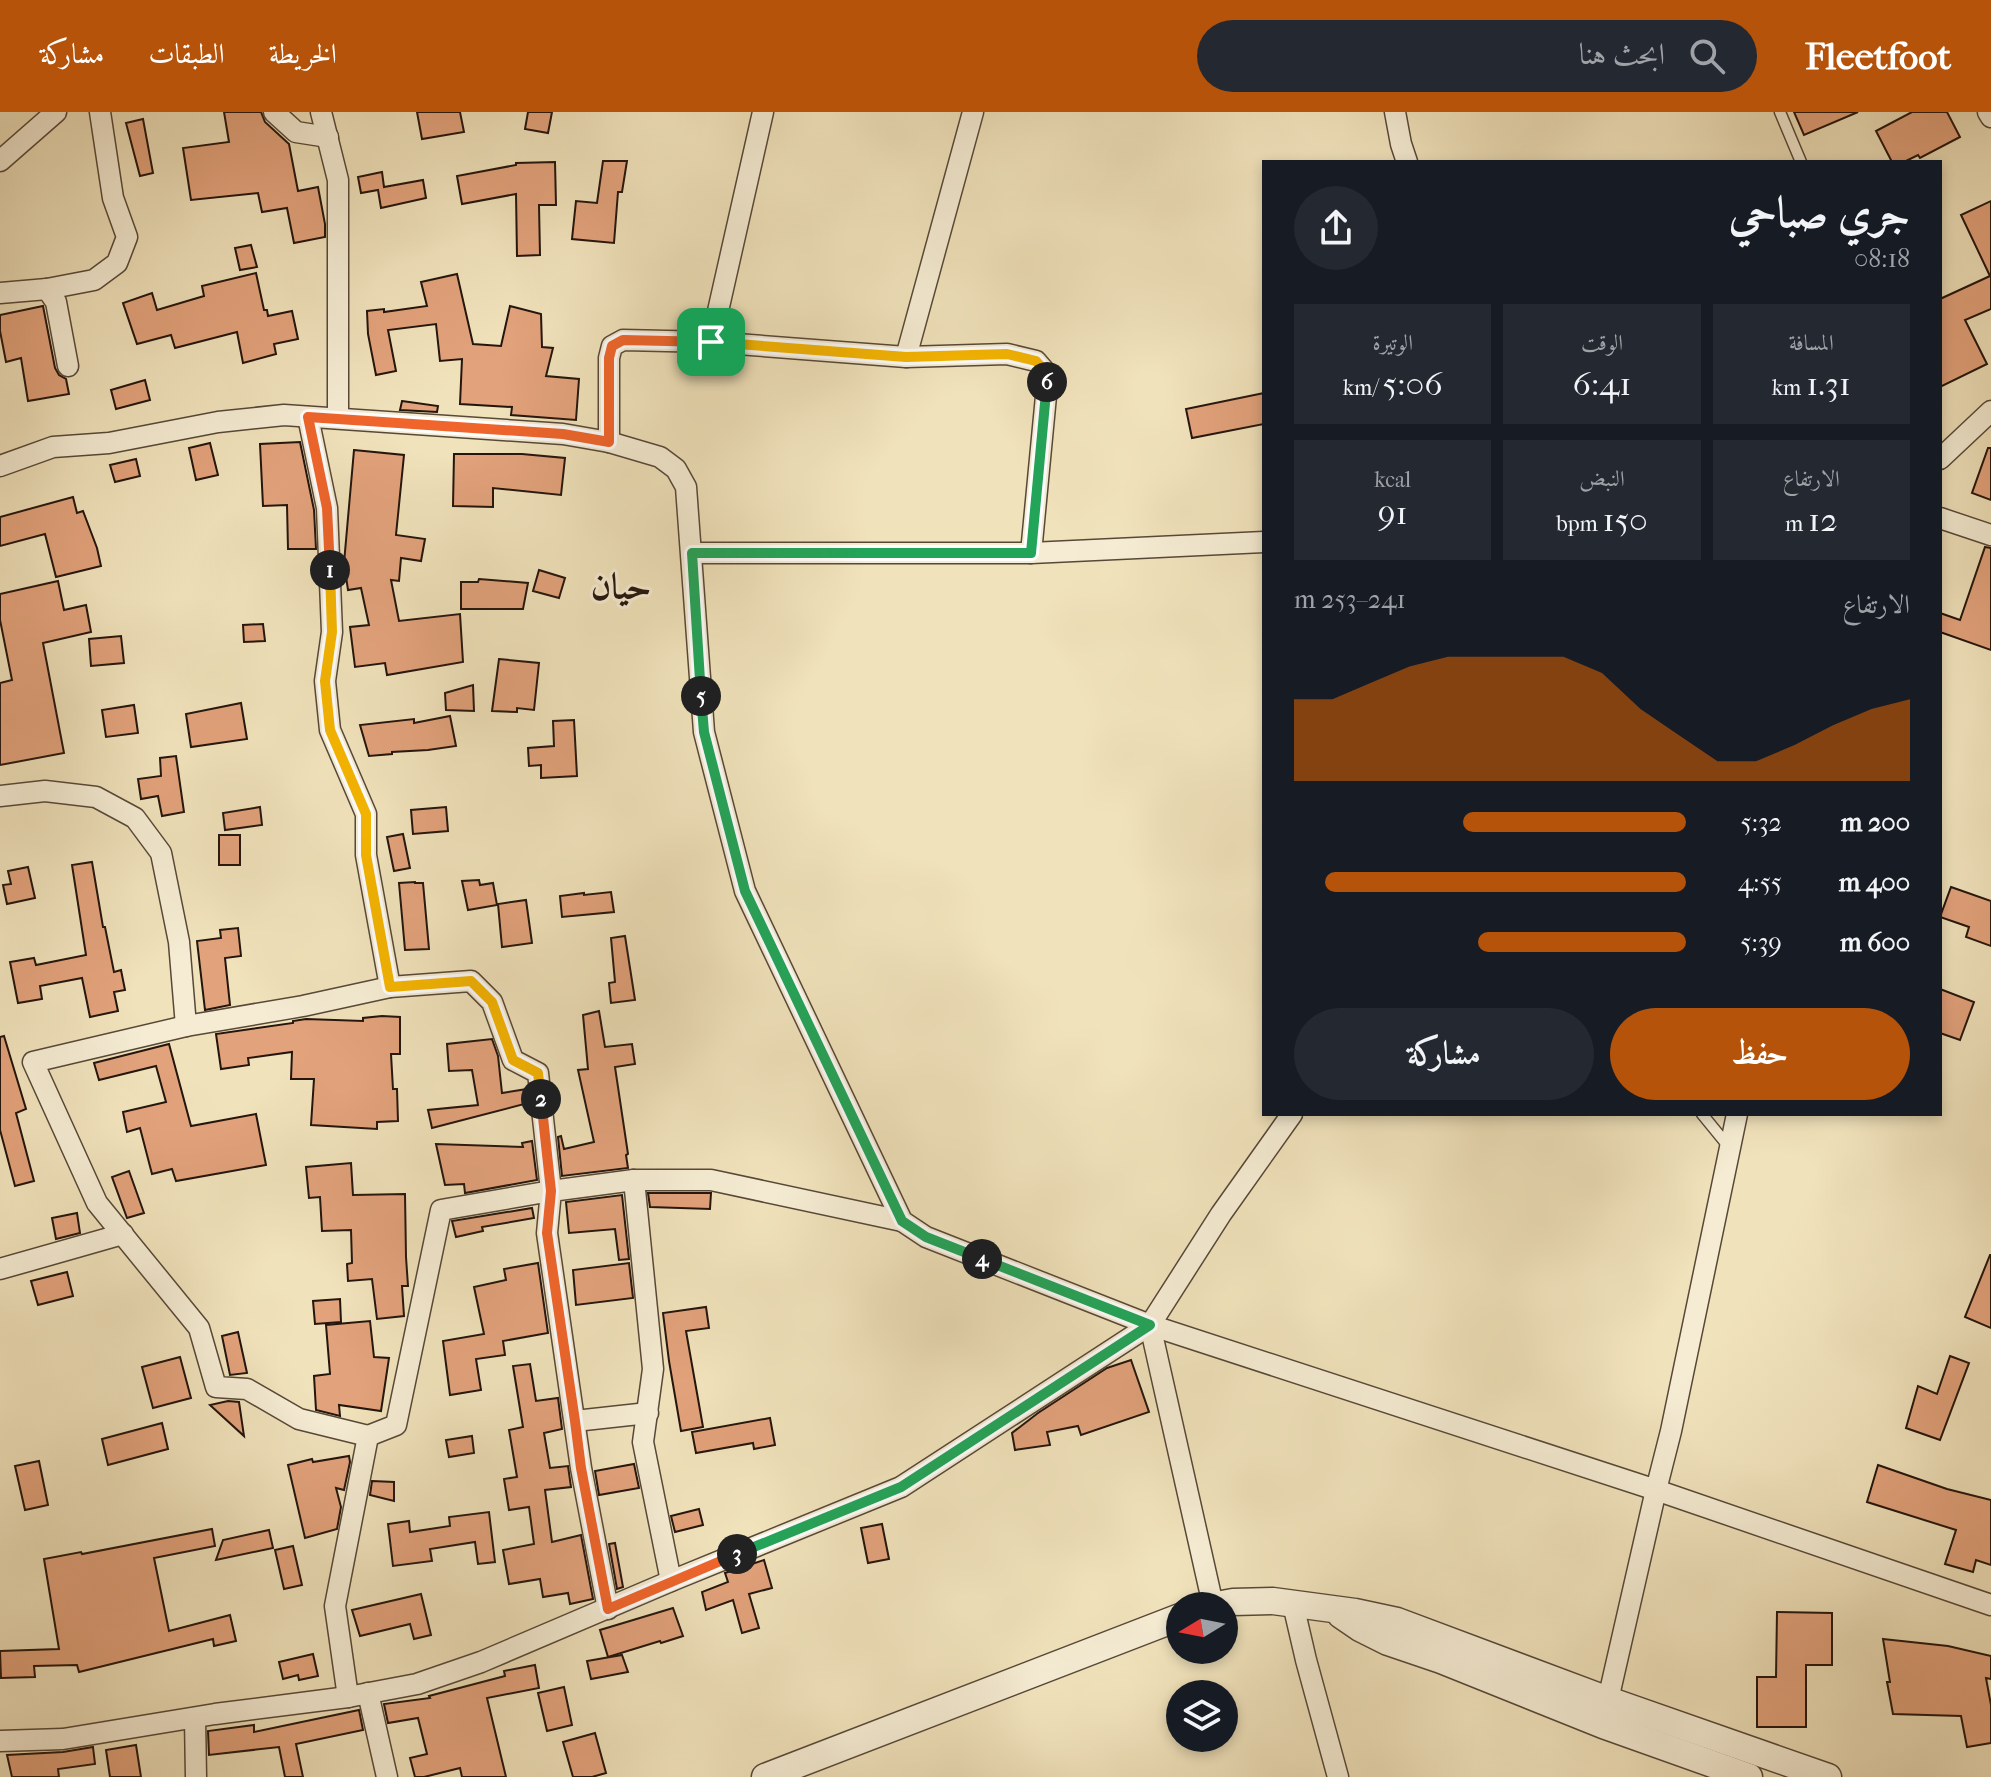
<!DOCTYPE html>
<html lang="ar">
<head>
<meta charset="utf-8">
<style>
	body { margin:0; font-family:"IM FELL French Canon",Amiri,serif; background:#242831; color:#f1f3f6; direction:rtl; height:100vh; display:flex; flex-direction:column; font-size:30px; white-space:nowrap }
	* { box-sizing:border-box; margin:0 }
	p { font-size:26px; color:#9ea1a6 }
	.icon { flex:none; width:44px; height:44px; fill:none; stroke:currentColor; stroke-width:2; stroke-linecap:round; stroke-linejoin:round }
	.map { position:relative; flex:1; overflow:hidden; direction:ltr }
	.sheet { position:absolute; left:1262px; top:48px; width:680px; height:956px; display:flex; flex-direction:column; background:#171b24; border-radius:0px; box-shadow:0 4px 12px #0003; direction:rtl }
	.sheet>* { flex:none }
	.needle { width:52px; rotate:260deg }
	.controls { position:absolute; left:1166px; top:1480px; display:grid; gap:16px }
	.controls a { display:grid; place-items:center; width:72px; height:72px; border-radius:50%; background:#171b24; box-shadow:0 4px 12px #0003; font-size:40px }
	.pin { position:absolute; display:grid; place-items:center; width:68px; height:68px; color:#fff; margin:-34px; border-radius:16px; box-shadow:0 4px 12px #0006 }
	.km { position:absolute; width:40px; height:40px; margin:-20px; border-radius:50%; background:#222; color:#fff; font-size:22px; line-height:40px; text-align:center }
	.round { display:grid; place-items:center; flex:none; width:84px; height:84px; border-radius:42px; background:#242831 }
	.headline { display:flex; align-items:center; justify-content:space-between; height:136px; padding:0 32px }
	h1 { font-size:44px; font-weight:600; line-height:60px }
	.metrics { display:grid; grid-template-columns:repeat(3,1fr); gap:12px; height:136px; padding:8px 32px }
	.metrics div { display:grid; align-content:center; border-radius:0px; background:#242831; text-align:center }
	.metrics b { font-size:34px; font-weight:600 }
	.metrics small { font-size:22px; font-weight:400 }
	.metrics p { font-size:22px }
	.chart { height:224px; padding:16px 32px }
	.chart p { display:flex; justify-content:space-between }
	.chart svg { width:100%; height:144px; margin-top:8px; fill:#b45309; opacity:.7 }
	.cta { display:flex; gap:16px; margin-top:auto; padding:16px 32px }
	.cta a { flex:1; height:92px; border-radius:48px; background:#b45309; color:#fff; font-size:32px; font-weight:600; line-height:92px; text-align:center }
	.cta a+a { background:#242831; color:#f1f3f6 }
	ul { padding:0 32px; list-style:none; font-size:26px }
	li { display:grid; grid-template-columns:128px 96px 1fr; align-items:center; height:60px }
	li i { height:20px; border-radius:10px; background:#b45309 }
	header { display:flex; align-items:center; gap:48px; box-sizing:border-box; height:112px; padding:0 40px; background:#b45309; color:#fff }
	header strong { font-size:38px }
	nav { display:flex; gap:44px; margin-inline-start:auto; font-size:28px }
	.search { width:560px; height:72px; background:#242831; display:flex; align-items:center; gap:20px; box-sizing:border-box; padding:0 28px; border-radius:44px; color:#9ea1a6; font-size:30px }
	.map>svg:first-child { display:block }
	.building { fill:#e2a27b; stroke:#24150d; stroke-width:2 }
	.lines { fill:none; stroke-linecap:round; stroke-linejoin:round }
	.service-casing { stroke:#574838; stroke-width:13 }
	.minor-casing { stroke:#574838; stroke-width:23 }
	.tertiary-casing { stroke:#574838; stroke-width:29 }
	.service { stroke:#f5ecd3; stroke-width:10 }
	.minor { stroke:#f5ecd3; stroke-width:20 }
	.tertiary { stroke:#f5ecd3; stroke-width:26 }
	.split-1-casing { stroke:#fff; stroke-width:16 }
	.split-2-casing { stroke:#fff; stroke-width:16 }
	.split-3-casing { stroke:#fff; stroke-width:16 }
	.split-4-casing { stroke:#fff; stroke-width:16 }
	.split-5-casing { stroke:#fff; stroke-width:16 }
	.split-6-casing { stroke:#fff; stroke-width:16 }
	.split-7-casing { stroke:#fff; stroke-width:16 }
	.split-1 { stroke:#f0652b; stroke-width:10 }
	.split-2 { stroke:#f5b400; stroke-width:10 }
	.split-3 { stroke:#f0652b; stroke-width:10 }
	.split-4 { stroke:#22a559; stroke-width:10 }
	.split-5 { stroke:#22a559; stroke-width:10 }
	.split-6 { stroke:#22a559; stroke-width:10 }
	.split-7 { stroke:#f5b400; stroke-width:10 }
	.labels { text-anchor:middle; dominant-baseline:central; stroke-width:6; stroke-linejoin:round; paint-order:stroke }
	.district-label { font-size:36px; font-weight:bold; fill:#24150d; stroke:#f5ecd3 }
</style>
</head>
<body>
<header>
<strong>Fleetfoot</strong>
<div class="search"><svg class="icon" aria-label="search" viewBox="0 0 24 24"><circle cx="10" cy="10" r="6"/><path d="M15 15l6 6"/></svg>ابحث هنا</div>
<nav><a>الخريطة</a><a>الطبقات</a><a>مشاركة</a></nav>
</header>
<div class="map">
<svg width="1991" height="1665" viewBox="0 0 1991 1665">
	<rect width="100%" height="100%" fill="#f0e2bb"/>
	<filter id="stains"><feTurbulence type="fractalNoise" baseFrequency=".0025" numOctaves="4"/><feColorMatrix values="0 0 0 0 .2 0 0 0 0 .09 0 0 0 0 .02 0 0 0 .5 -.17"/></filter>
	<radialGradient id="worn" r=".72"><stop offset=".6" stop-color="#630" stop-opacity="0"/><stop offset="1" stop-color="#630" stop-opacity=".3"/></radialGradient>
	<g class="building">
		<path d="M224 0H261L265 10 289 32 298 79 318 75 325 112V125L294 131 287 96 262 100 258 81 191 88 183 36 229 30Z"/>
		<path d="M417 0H460L464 20 422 27Z"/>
		<path d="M528 0H552L548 21 525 17Z"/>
		<path d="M1794 0H1858L1804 23Z"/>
		<path d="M1912 0H1947L1960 25 1920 46 1918 43 1904 50H1892L1876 19Z"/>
		<path d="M143 7 153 61 140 64 126 11Z"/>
		<path d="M603 49H627L622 80H618L614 131 572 127 576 89 597 91Z"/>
		<path d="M555 50 556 93H539L540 143 517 144 516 82 462 92 457 64 516 53V51Z"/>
		<path d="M382 60 384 75 423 68 426 86 381 96 378 78 361 81 358 65Z"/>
		<path d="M1991 89V197L1965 208 1987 252 1940 275V187L1990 164 1961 103Z"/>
		<path d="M251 133 257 155 240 158 235 136Z"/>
		<path d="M256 161 264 198H267L268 204 292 199 298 227 274 232 276 242 243 251 237 220 175 236 171 223 137 232 123 191 152 181 157 198 204 184 202 174Z"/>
		<path d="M457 162 473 232 501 234 510 194 541 202 542 235 553 236 546 264 579 267 576 308 511 303 512 295 460 292 462 247 440 249 436 212 388 218 396 259 376 263 368 222 367 199 384 197V200L427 194 421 170Z"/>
		<path d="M43 194 55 256 59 263 66 267 69 282 28 289 21 246 6 250 0 219V203Z"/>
		<path d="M145 268 150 288 116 297 111 278Z"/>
		<path d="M1264 281V312L1192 326 1186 297Z"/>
		<path d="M402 289 438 294 437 300 400 298Z"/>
		<path d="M300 330 314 398 316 437H288L287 393 263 394 260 332Z"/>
		<path d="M210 331 218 363 196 368 189 336Z"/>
		<path d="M1988 336H1991V388L1972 381Z"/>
		<path d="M354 338 404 343 396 423 425 427 421 449 401 446 399 469 391 468 399 509 460 502 463 550 387 563 385 551 355 555 350 515 369 513 361 476 348 478 344 451Z"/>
		<path d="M454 342H522L565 346 561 383 493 376V395L453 394Z"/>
		<path d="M136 347 140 364 115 370 110 353Z"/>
		<path d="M73 385 77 401 83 399 97 436 101 454 56 465 45 422 0 434V405Z"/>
		<path d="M1985 435 1991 436V538L1940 520V501L1960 508Z"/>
		<path d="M539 458 565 466 559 486 533 479Z"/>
		<path d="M479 467 528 471 523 497H461V470H478Z"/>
		<path d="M58 469 64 498 86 493 91 520 43 531 64 641 0 653V571L12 568 0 508V482Z"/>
		<path d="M263 512 265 529 244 530 243 513Z"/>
		<path d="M121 524 124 551 91 554 89 527Z"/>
		<path d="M499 547 539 551 534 598 517 596V600L492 599Z"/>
		<path d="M473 573 474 599 446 598 445 581Z"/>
		<path d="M241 591 247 627 191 635 186 602Z"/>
		<path d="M134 593 138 621 106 625 102 598Z"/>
		<path d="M450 604 456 634 428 638 392 640V642L369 644 360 613 414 607V611Z"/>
		<path d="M574 608 577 664 541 666V653L529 654 528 636 554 634 553 609Z"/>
		<path d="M176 644 184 700 162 704 158 684 141 687 138 667 161 664 160 646Z"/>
		<path d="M260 695 262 713 225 718 223 701Z"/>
		<path d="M446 695 448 719 413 722 411 698Z"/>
		<path d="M403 722 410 756 394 759 387 725Z"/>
		<rect x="219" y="723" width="21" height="30"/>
		<path d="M92 750 103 815H105L114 860 121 858 125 878 114 880 118 899 90 905 82 866 40 874 42 887 18 891 10 850 34 846 36 853 86 843 72 753Z"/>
		<path d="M28 755 35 786 7 792 3 773 11 772 8 759Z"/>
		<path d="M479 768 480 773 493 771 497 793 468 798 462 769Z"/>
		<path d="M415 770V771H423L429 837 405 838 399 771Z"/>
		<path d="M1951 775 1991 789V834L1966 825 1969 815 1940 805Z"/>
		<path d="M611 780 614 800 562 805 560 784 584 781V783Z"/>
		<path d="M526 788 532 831 502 835 498 792Z"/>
		<path d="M238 816 241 844 225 846 230 893 205 898 197 829 221 826 220 818Z"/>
		<path d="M625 824 635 888 611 891 609 871 615 870 611 826Z"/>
		<path d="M1940 877 1974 890 1960 928 1940 921Z"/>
		<path d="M599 899 605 935 632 932 635 952 615 955 628 1042 626 1043 628 1056 562 1064 558 1025 561 1024 564 1037 594 1030 578 958 588 957 583 903Z"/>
		<path d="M382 904 400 905V942H391L393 977H397L398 1009 377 1010V1017L311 1013 314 967H291L292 940 248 946 249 953 221 957 216 922 293 911V909L306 907 363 909V906Z"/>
		<path d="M4 924 26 997 16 1001 34 1069 15 1074 0 1018V925Z"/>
		<path d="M492 927 498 944 502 981 527 977 528 991 432 1016 428 998 478 993 472 958 449 959 447 932Z"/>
		<path d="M169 932 191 1014 256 1002 266 1053 176 1069 172 1057 152 1062 140 1016 127 1020 123 1000 166 990 156 954 99 968 94 951Z"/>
		<path d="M532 1029 537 1068 465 1081 464 1072 445 1073 436 1032 523 1035 522 1031Z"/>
		<path d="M351 1051 353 1083 405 1082 406 1145 408 1174H402L404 1204 377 1207 372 1167 348 1169 347 1152 352 1151 351 1118 322 1119 320 1085 309 1086 306 1055Z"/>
		<path d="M129 1059 144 1101 127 1106 112 1065Z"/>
		<path d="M648 1081H711L710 1097 650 1095Z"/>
		<path d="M622 1083 629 1147 619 1148 615 1117 569 1121 566 1090Z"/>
		<path d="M532 1096 534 1106 482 1115 483 1119 456 1125 452 1109Z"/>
		<path d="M77 1101 80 1121 56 1127 52 1106Z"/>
		<path d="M1990 1143H1991V1216L1965 1205Z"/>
		<path d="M538 1151 548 1221 503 1229 505 1243 476 1247 481 1278 450 1283 443 1229 484 1222 474 1175 506 1168 504 1157Z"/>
		<path d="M629 1151 633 1186 576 1193 573 1158Z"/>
		<path d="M67 1160 73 1184 38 1193 31 1169Z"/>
		<path d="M340 1187 341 1210 315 1212 313 1189Z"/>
		<path d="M706 1195 709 1216 686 1219 703 1315 681 1319 669 1249 663 1201Z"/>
		<path d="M370 1209 374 1245 389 1246 381 1299 339 1293 340 1304 316 1298 314 1264 330 1262 326 1213Z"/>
		<path d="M238 1220 247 1261 230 1263 222 1224Z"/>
		<path d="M1950 1244 1969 1251 1940 1328 1906 1316 1918 1274 1937 1282Z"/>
		<path d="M180 1245 191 1286 153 1296 142 1255Z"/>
		<path d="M1131 1248 1149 1300 1081 1323 1078 1314 1047 1320 1050 1333 1015 1338 1012 1321 1038 1301 1107 1256Z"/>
		<path d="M530 1252 536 1289 558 1286 562 1317 544 1321 550 1356 568 1354 571 1375 545 1378 552 1430 581 1423 593 1487 570 1492 568 1481 543 1485 540 1467 509 1472 503 1438 534 1432 529 1395 509 1398 504 1367 517 1365 509 1318 523 1315 513 1254Z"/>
		<path d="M228 1289 239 1290 244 1324 210 1293Z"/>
		<path d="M770 1306 775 1333 754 1337 753 1331 696 1341 692 1320Z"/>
		<path d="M162 1311 168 1337 108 1353 102 1327Z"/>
		<path d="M472 1324 474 1341 449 1345 446 1328Z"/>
		<path d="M349 1344 350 1350 344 1378 336 1376 341 1395 337 1417 305 1426 288 1353 312 1347 313 1350Z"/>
		<path d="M39 1349 48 1393 25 1398 15 1354Z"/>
		<path d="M634 1352 639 1376 599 1383 595 1359Z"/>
		<path d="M1878 1353 1947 1377 1991 1388V1453L1976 1448 1973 1460 1945 1452 1956 1418 1867 1390Z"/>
		<path d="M372 1369 394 1370V1389L370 1383Z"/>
		<path d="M699 1397 703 1413 675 1420 671 1404Z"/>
		<path d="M489 1400 495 1450 478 1452 475 1430 430 1437 432 1449 393 1454 388 1412 409 1409 410 1420 450 1414 449 1405Z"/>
		<path d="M882 1412 889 1447 868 1451 861 1416Z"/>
		<path d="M212 1417 215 1434 154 1446 169 1519 230 1503 236 1529 214 1534 213 1527 79 1560 77 1553 34 1554 35 1565 1 1566 0 1539 59 1537 44 1447 81 1440 82 1442Z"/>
		<path d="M269 1418 273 1436 216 1448 223 1428Z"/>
		<path d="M615 1431 623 1475 617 1477 609 1432Z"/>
		<path d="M293 1434 302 1473 284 1477 275 1438Z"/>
		<path d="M764 1448 772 1476 749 1482 759 1516 742 1521 733 1488 706 1498 702 1480 728 1470 725 1461Z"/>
		<path d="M421 1482 431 1523 414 1527 410 1512 360 1524 352 1498Z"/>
		<path d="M673 1496 683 1524 661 1531 660 1529 608 1545 600 1518Z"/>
		<path d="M1777 1500 1832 1501V1553H1806V1615H1757V1565H1776Z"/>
		<path d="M1883 1527 1948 1534 1991 1544V1567L1986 1566 1991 1593V1631L1967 1635 1961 1604 1893 1602 1887 1570H1890Z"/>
		<path d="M313 1542 318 1564 299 1568 298 1563 283 1567 279 1550Z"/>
		<path d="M622 1543 628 1560 591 1567 587 1549Z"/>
		<path d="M535 1553 539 1576 487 1586 506 1665H462L460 1656 424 1665H415L410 1646 427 1642 418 1606 388 1611 384 1592 430 1586 429 1584 505 1564 504 1559Z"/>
		<path d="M564 1575 572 1613 547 1619 538 1581Z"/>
		<path d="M359 1598 363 1618 296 1632 303 1665H285L279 1635 209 1643 208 1619 254 1613V1620Z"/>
		<path d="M595 1621 606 1661 592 1665H573L563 1630Z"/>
		<path d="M136 1633 141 1665H110L106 1638Z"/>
		<path d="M93 1635 95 1652 58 1657 59 1665H12L7 1643 63 1640Z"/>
	</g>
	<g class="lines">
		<defs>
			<g id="service">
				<path d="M1780 0 1801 50"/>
				<path d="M1702 1002 1729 1035"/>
			</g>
			<g id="minor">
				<path d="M274 0 296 20 328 25"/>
				<path d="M321 0 338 68V306"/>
				<path d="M1395 0 1401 32 1407 50"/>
				<path d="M1988 0 1991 5"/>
				<path d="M0 49 56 0"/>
				<path d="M47 177 56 190 68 254"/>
				<path d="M0 181 47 177 94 168 117 151 127 125 113 86 100 0"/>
				<path d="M711 230 763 0"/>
				<path d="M906 245 973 0"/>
				<path d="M308 305 327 396 332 520 325 569 330 618 366 702V743L390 875"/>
				<path d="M609 330V246L612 234 623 228 711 230 906 245 1007 242 1036 249 1048 263 1031 441"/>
				<path d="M1940 347 1991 299"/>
				<path d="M0 354 53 335 109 331 218 310 284 303 563 322 609 330 660 345 676 357 686 375 704 620 745 779 902 1109 926 1125 1150 1213 1656 1378 1991 1493"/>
				<path d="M1940 406 1991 423"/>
				<path d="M692 441H1031L1264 430"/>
				<path d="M0 684 45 679 96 685 135 706 161 741 179 830 186 914"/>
				<path d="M634 1068 653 1257 643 1330 671 1469"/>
				<path d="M0 1157 123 1122"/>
				<path d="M1150 1213 1213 1493"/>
				<path d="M575 1309 648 1301"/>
				<path d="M1293 1492 1306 1548 1338 1665"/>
				<path d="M608 1497 581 1356 547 1121 551 1079 538 961 513 948 492 890 471 869 390 875 303 894 186 914 33 950 97 1091 199 1216 216 1275 247 1277 299 1307 368 1324 396 1313 441 1098 551 1079 634 1068H711L902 1109"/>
				<path d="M368 1581 387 1665"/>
				<path d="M348 1585 335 1494 368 1324"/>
				<path d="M1605 1601 1656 1378 1671 1319 1737 1002"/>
				<path d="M195 1606 196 1665"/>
				<path d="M0 1629 63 1627 215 1602 348 1585 417 1572 481 1550 671 1469 901 1375 1150 1213 1221 1102 1292 1002"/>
			</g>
			<g id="tertiary">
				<path d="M1211 1494 1233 1490 1273 1489 1355 1500 1397 1509 1608 1588 1828 1665"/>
				<path d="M1341 1503 1360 1516 1388 1530 1441 1548 1603 1613 1749 1665"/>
				<path d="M765 1665 1180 1505"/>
			</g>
		</defs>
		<use href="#service" class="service-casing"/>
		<use href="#minor" class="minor-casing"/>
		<use href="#tertiary" class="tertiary-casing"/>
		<use href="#service" class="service"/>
		<use href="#minor" class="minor"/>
		<use href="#tertiary" class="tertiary"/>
	</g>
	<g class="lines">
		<defs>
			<path id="split-1" d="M330 458 327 396 308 305 563 322 609 330V246L612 234 623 228 711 230"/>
			<path id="split-2" d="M330 458 332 520 325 569 330 618 366 702V743L390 875 471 869 492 890 513 948 538 961 541 987"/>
			<path id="split-3" d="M541 987 551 1079 547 1121 575 1309 581 1356 608 1497 737 1442"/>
			<path id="split-4" d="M737 1442 901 1375 1150 1213 982 1147"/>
			<path id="split-5" d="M701 584 704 620 745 779 902 1109 926 1125 982 1147"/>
			<path id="split-6" d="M701 584 692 441H1031L1047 270"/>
			<path id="split-7" d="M711 230 906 245 1007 242 1036 249 1048 263 1047 270"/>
		</defs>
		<use href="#split-1" class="split-1-casing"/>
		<use href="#split-2" class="split-2-casing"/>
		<use href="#split-3" class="split-3-casing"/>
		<use href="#split-4" class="split-4-casing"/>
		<use href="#split-5" class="split-5-casing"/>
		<use href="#split-6" class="split-6-casing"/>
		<use href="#split-7" class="split-7-casing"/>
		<use href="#split-1" class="split-1"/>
		<use href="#split-2" class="split-2"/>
		<use href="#split-3" class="split-3"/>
		<use href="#split-4" class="split-4"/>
		<use href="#split-5" class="split-5"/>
		<use href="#split-6" class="split-6"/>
		<use href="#split-7" class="split-7"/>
	</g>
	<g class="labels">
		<g class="district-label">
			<text x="621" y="474">حيان</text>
		</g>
	</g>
	<rect width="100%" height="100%" filter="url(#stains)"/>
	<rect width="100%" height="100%" fill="url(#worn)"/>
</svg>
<div class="controls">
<a><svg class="needle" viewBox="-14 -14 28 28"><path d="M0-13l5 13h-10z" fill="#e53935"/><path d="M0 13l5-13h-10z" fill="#9ea1a6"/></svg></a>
<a><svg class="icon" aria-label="layers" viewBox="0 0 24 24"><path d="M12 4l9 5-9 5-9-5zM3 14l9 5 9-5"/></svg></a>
</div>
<div class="pin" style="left:711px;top:230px;background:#1e9e55"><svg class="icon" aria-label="arrive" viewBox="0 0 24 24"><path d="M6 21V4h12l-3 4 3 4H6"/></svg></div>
<b class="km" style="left:330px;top:458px">1</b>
<b class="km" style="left:541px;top:987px">2</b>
<b class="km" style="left:737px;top:1442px">3</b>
<b class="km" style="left:982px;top:1147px">4</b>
<b class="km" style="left:701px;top:584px">5</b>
<b class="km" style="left:1047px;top:270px">6</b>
<section class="sheet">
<div class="headline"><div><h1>جري صباحي</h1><p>08:18</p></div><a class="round"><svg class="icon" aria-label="share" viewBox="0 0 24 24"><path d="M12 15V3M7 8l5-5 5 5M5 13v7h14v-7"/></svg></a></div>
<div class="metrics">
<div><p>المسافة</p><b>1.31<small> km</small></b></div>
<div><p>الوقت</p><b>6:41</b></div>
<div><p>الوتيرة</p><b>5:06<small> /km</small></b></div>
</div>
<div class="metrics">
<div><p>الارتفاع</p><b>12<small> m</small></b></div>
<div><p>النبض</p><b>150<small> bpm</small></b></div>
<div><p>kcal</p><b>91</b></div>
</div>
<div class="chart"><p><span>الارتفاع</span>241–253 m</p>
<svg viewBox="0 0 160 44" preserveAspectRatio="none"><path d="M0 44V19L10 19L20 14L30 9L40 6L50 6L60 6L70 6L80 11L90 22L100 30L110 38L120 38L130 33L140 27L150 22L160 19V44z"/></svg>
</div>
<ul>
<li><b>200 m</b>5:32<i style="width:57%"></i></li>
<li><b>400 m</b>4:55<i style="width:92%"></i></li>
<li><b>600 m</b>5:39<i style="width:53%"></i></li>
</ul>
<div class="cta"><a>حفظ</a><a>مشاركة</a></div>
</section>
</div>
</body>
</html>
